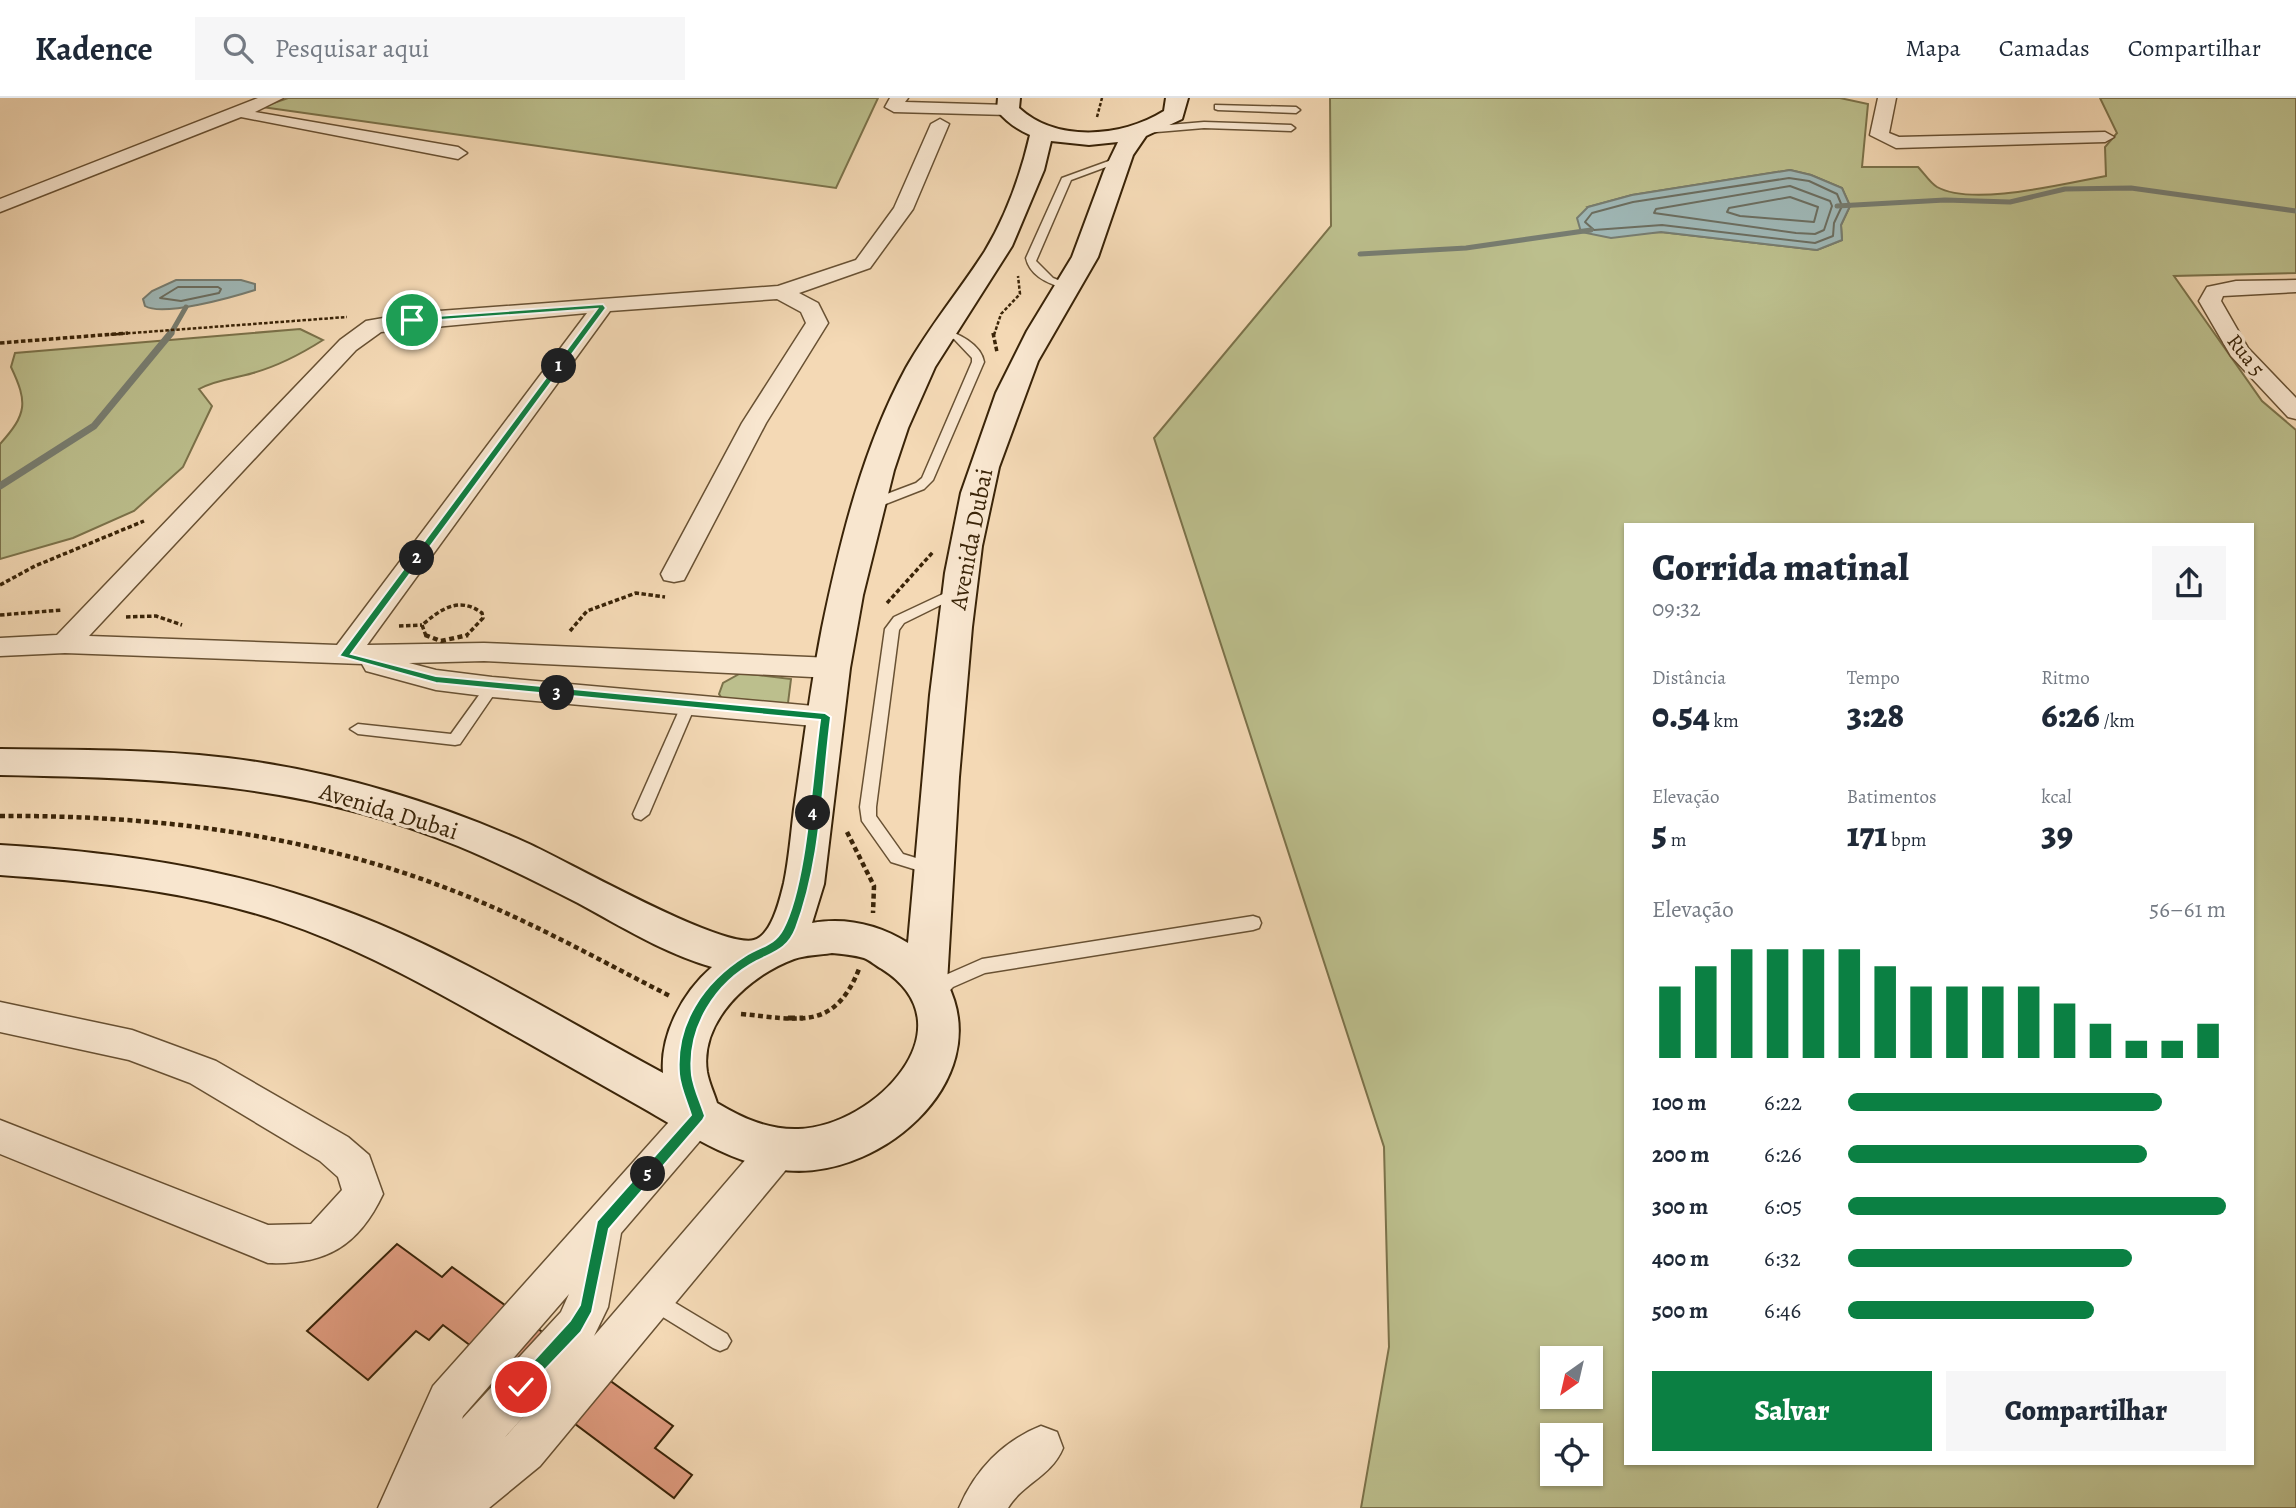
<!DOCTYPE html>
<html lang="pt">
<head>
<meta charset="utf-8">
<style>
	body { margin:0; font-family:Alegreya,serif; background:#f6f6f7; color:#1f2937; height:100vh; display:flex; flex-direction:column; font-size:26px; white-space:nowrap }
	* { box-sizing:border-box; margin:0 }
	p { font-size:23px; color:#747a83 }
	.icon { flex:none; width:38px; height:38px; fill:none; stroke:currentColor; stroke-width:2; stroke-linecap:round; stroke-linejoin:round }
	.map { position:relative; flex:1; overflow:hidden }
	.side { position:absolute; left:1624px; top:425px; width:630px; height:942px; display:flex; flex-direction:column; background:#fff; border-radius:0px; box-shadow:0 2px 5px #0004 }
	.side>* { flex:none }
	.needle { width:46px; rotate:214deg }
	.fabs { position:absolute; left:1540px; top:1248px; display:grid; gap:14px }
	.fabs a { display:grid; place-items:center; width:63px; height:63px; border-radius:0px; background:#fff; box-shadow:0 2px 5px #0004; font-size:35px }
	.pin { position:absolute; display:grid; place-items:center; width:60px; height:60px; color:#fff; margin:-30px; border:4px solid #fff; border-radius:50%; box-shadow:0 2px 7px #0007 }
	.km { position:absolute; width:35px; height:35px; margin:-18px; border-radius:50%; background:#222; color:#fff; font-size:19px; line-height:35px; text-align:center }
	.round { display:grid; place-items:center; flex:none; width:74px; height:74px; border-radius:0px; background:#f6f6f7 }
	.headline { display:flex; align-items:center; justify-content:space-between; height:119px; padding:0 28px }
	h1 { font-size:38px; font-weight:800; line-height:52px }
	.stats { display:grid; grid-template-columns:repeat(3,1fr); gap:10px; height:119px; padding:7px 28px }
	.stats div { display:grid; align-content:center }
	.stats b { font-size:35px; font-weight:800 }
	.stats small { font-size:19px; font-weight:400 }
	.stats p { font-size:19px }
	.chart { height:196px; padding:14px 28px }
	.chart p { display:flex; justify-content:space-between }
	.chart svg { width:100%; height:126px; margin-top:7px; stroke:#0b8043; stroke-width:6 }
	.cta { display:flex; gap:14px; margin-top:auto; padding:14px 28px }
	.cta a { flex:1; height:80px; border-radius:0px; background:#0b8043; color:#fff; font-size:28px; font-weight:800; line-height:80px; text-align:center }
	.cta a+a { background:#f6f6f7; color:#1f2937 }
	ul { padding:0 28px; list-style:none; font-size:23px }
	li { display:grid; grid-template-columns:112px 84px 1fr; align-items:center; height:52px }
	li i { height:18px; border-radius:9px; background:#0b8043 }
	header { display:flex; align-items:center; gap:42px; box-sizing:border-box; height:98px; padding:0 35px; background:#fff; border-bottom:2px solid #e0e1e3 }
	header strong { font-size:33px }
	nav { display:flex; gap:38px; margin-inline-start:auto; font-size:24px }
	.search { width:490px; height:63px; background:#f6f6f7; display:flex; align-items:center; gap:18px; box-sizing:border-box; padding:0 24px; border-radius:0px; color:#747a83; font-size:26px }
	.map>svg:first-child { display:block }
	.green { fill:#bcbf8d; stroke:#7b724a; stroke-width:2; fill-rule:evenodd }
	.water { fill:#9fb8b7; stroke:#777d71; stroke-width:2 }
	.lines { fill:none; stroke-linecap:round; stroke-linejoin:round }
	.shore { stroke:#6c6e60; stroke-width:2 }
	.stream-far1 { stroke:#777d71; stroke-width:5 }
	.stream { stroke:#777d71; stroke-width:7 }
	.building { fill:#df9b7f; stroke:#3a2408; stroke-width:2 }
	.lane-casing { stroke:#685133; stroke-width:3 }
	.street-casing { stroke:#685133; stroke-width:3 }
	.secondary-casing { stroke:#3a2408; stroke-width:4 }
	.path-far3 { stroke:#3a2408; stroke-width:2.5; stroke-dasharray:3.5 2; stroke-linecap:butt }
	.path-far2 { stroke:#3a2408; stroke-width:3.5; stroke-dasharray:4.5 2.5; stroke-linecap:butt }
	.path-far1 { stroke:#3a2408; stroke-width:4.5; stroke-dasharray:5 3.5; stroke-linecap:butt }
	.path { stroke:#3a2408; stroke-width:5; stroke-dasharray:7 4.5; stroke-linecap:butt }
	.lane { fill:#f8e6cf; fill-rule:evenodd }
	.street { fill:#f8e6cf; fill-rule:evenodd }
	.secondary { fill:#f8e6cf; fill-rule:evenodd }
	.route { fill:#0b8043; stroke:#fff; stroke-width:2 }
	.labels { text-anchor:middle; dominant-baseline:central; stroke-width:7; stroke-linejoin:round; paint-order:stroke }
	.far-street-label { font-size:21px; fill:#3a2408; stroke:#f8e6cf }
	.street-label { font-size:24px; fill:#3a2408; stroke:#f8e6cf }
</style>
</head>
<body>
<header>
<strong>Kadence</strong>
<div class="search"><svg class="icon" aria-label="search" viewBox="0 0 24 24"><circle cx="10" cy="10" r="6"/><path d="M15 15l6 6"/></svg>Pesquisar aqui</div>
<nav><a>Mapa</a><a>Camadas</a><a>Compartilhar</a></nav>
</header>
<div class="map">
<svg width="2296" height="1410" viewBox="0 0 2296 1410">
	<rect width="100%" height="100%" fill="#f4d9b5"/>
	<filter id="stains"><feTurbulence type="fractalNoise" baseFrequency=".00286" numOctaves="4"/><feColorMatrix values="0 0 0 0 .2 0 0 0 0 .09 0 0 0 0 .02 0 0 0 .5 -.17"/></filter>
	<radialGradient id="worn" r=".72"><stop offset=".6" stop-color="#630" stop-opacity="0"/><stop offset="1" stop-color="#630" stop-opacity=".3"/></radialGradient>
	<g class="green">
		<path d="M288 0H878L836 90 262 9Z"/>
		<path d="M1330 0H1840L1868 6 1862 69H1918C1924 75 1930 85 1937 89 1973 109 2066 85 2106 78L2105 49 2117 35 2100 0H2296V175L2174 178 2262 303 2296 332V1410H1361L1389 1249 1384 1049 1154 340 1331 128ZM1790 72 1811 77 1842 90 1850 108 1841 127 1842 142 1817 152 1661 134 1641 135 1588 109 1632 97ZM1626 427H2252V1365H1626ZM1552 1260H1591V1298H1552ZM1552 1337H1591V1376H1552Z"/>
		<path d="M300 231 323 242C301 256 278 268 253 275 234 281 217 281 199 291L212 308 183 369 134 413 73 440 0 461V346C27 316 28 305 11 269L15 255Z"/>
		<path d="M741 575 791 581 788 605 784 608 723 602 719 596 723 585Z"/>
	</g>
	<g class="water">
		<path d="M1790 72 1811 77 1842 90 1850 108 1841 127 1842 142 1817 152 1661 134 1611 140 1581 134 1577 120 1588 109 1632 97Z"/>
		<path d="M176 182H241L255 186V192C233 199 163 219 145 208L143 201 152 193Z"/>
	</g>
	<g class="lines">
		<g class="shore">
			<path d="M1789 80 1809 83 1837 96 1842 108 1834 125 1833 138 1815 145 1662 127 1594 132 1585 124 1592 115 1633 104Z"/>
			<path d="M1790 88 1830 103 1832 108 1824 132 1815 136 1796 135 1654 115 1656 111Z"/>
			<path d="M1790 99 1818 109 1814 124 1740 118 1727 114 1729 110Z"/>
			<path d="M178 189H218L221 191 219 195 181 203 160 200Z"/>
		</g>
		<g class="stream-far1">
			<path d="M1837 108 1945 102 2010 104 2065 91 2131 90 2296 113"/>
			<path d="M1360 156 1466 150 1591 132"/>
			<path d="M170 237 186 209"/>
		</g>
		<path class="stream" d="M0 388 94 328 171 235"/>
	</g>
	<path class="building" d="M397 1146 442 1179 452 1169 673 1328 655 1350 692 1377 674 1400 443 1227 429 1242 416 1233 368 1282 307 1233Z"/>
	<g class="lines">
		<defs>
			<g id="lane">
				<path d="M1215 7 1296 9 1300 12 1296 15 1218 12 1215 11Z"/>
				<path d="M1204 24 1291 27 1295 30 1291 33 1204 30 1145 35 1141 32 1145 29Z"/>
				<path d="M1117 60 1125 62 1071 82 1036 163 1053 180 1073 188 1068 191C1051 187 1030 179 1026 160L1062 80Z"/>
				<path d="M942 231C958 235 981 246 984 264L933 382 924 391 873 411H863V405L916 385 922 380 972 264V260L954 241 936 234Z"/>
				<path d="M960 488 965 489 967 492 965 495 904 525 899 532 876 709V718L903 756 939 767 941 771 939 775 933 777 891 764 862 723 860 709 885 531 894 519Z"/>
				<path d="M492 584 499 589 460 646 455 647 358 636 350 631 358 626 451 636 487 586Z"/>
				<path d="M688 603 695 608 649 716 641 722 635 720 633 716 681 608Z"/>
				<path d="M1253 818 1259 820 1261 825 1259 830 1253 832 985 875 953 889 939 904 933 906 927 904 924 899 941 879 982 861Z"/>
				<path d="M652 1191 727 1236 731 1243 727 1250 720 1253 713 1250 645 1208 642 1201 645 1194Z"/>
			</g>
			<g id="street">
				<path d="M258 0H283L255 14 458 49 467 55 458 61 241 19 0 114V101Z"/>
				<path d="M890 0H908L905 4 1008 7 1017 12 1008 17 894 14 885 9Z"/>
				<path d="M1878 0H1896L1889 35 1899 39 2105 34 2114 39 2105 44 1896 50 1870 37Z"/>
				<path d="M940 21 949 26 913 111 870 170 799 195 818 205 828 225 766 325 684 482 674 484 664 482 661 476 742 325 806 225 801 214 777 201 610 213 367 547 484 545 832 560 842 563 846 570 842 577 832 580 484 563 409 565 436 572 492 579 825 609 836 612 840 619 836 626 825 629 492 599 436 592 366 573 362 566 65 555 0 558V540L57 537 340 242 366 223 412 215 778 188 856 162 894 110 931 26ZM587 215 337 547 89 538 356 252 381 234Z"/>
				<path d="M2296 182V194L2223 198 2221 203 2248 250 2296 300V321L2288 319 2231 258 2199 203 2207 189 2236 183Z"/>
				<path d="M0 904 132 932 216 963 348 1039 369 1057 383 1096C358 1149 325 1167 268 1165L0 1056V1022L268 1127 311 1126 342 1092 338 1079 320 1063 190 985 129 962 0 934Z"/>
				<path d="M698 1001 711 1006 717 1018 711 1030 621 1135 608 1209 594 1238 766 1038 780 1033 794 1038 799 1050 794 1062 540 1368 489 1410H378L433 1288 685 1006ZM569 1196 561 1214 462 1321 463 1318ZM540 1300 508 1336 505 1339Z"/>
				<path d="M1041 1328 1057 1334 1063 1350C1051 1379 1023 1385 1008 1410H959C975 1372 1003 1343 1041 1328Z"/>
			</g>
			<path id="secondary" d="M998 0H1020L1019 10C1057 45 1122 39 1164 13L1166 0H1188L1182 21 1146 38 1133 57 1098 159 1038 263 999 369 982 448 972 529 959 679 947 885C998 985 873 1088 777 1071 727 1063 685 1034 641 1009 601 986 561 964 521 941 451 902 381 861 305 832 209 795 102 784 0 777V747C113 754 225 769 332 808 448 849 555 917 663 975 660 936 683 894 712 869 664 855 622 829 578 805 539 785 499 765 458 748 306 685 162 680 0 677V651C66 652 133 651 199 657 312 667 424 699 527 745 567 763 721 851 754 842 772 837 780 801 784 785 789 761 791 735 794 711 803 651 810 590 822 530 840 443 863 349 906 270 929 229 960 192 985 153 1006 118 1021 76 1030 37 1017 31 1006 24 997 12ZM1051 43 1089 47 1118 44 1104 73 1072 159 1027 233 996 295 961 395 945 475 930 597 908 845C879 827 846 819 812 825L824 786 850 570 863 497 894 372 908 330 935 269 1012 148 1044 72ZM832 855C842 856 854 857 864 860 870 862 876 868 882 871 972 928 875 1029 798 1031 768 1032 742 1020 717 1005 714 995 709 985 707 974 699 923 750 877 794 861 806 857 819 857 832 855Z"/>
		</defs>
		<use href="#lane" class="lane-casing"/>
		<use href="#street" class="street-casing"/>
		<use href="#secondary" class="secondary-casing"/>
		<g class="path-far3">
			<path d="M1097 19 1102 0"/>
			<path d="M105 237 347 219"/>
			<path d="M994 237 1001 216 1020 196 1018 178"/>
		</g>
		<g class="path-far2">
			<path d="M993 235 997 254"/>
			<path d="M0 245 128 235"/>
			<path d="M0 487 35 468 144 423"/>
			<path d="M887 505 933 454"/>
			<path d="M0 517 62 512"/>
			<path d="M126 519 156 518 182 527"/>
			<path d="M399 528 422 527"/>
			<path d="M570 533 587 513 636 495 665 499"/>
			<path d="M426 538 422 527C441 511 459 498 482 515L483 520 466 538"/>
		</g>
		<g class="path-far1">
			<path d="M425 537 441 543 468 537"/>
			<path d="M0 718C155 717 309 736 454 793 529 822 599 862 670 898"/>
			<path d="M847 734 874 788 873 815"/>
			<path d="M741 916C798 921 834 934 859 871"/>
		</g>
		<path class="path" d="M788 920H803"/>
		<use href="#lane" class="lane"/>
		<use href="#street" class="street"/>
		<use href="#secondary" class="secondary"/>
	</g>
	<path class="route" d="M603 206 606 210 351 556 436 578 825 615 831 619C822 689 821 764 796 830 788 851 774 854 757 863 715 885 687 930 692 977 694 991 701 1005 705 1018L703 1022 609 1131 592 1214 581 1234 521 1297 515 1294V1283L570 1223 580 1207 597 1123 691 1017C687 1004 680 989 679 976 675 925 704 884 745 858 760 848 774 848 783 831 807 786 812 677 820 622L436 585 339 558 597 211 412 224 409 220Z"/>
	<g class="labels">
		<g class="far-street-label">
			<text transform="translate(2246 257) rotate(52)">Rua 5</text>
		</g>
		<g class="street-label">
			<text transform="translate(971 441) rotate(-79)">Avenida Dubai</text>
			<text transform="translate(389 713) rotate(17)">Avenida Dubai</text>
		</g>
	</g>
	<rect width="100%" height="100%" filter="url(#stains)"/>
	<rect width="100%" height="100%" fill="url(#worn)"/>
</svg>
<div class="fabs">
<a><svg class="needle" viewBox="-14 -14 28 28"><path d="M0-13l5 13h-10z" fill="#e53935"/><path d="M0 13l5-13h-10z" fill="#747a83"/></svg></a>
<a><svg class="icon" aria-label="locate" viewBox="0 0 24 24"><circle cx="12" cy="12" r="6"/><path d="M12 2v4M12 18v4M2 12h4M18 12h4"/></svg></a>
</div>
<div class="pin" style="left:412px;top:222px;background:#1e9e55"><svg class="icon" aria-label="arrive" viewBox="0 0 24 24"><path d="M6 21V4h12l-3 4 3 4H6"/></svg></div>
<div class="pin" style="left:521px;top:1289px;background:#d93025"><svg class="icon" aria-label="check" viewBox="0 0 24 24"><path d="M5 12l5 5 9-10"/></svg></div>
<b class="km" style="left:559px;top:268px">1</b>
<b class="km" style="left:417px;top:460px">2</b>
<b class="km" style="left:557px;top:595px">3</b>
<b class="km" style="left:813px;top:715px">4</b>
<b class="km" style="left:648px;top:1076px">5</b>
<section class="side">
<div class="headline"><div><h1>Corrida matinal</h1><p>09:32</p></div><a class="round"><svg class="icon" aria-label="share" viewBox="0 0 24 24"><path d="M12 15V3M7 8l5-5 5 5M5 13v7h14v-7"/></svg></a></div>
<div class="stats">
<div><p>Distância</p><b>0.54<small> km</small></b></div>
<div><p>Tempo</p><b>3:28</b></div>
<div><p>Ritmo</p><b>6:26<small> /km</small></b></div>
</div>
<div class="stats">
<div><p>Elevação</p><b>5<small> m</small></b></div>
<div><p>Batimentos</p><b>171<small> bpm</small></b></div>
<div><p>kcal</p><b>39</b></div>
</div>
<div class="chart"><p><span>Elevação</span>56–61 m</p>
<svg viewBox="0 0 160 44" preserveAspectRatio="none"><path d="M5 44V19M15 44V12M25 44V6M35 44V6M45 44V6M55 44V6M65 44V12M75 44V19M85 44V19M95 44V19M105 44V19M115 44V25M125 44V32M135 44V38M145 44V38M155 44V32"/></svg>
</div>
<ul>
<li><b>100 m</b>6:22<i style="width:83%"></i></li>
<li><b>200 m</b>6:26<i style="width:79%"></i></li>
<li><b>300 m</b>6:05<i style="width:100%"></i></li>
<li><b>400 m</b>6:32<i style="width:75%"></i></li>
<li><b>500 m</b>6:46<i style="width:65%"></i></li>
</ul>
<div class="cta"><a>Salvar</a><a>Compartilhar</a></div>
</section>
</div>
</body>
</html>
